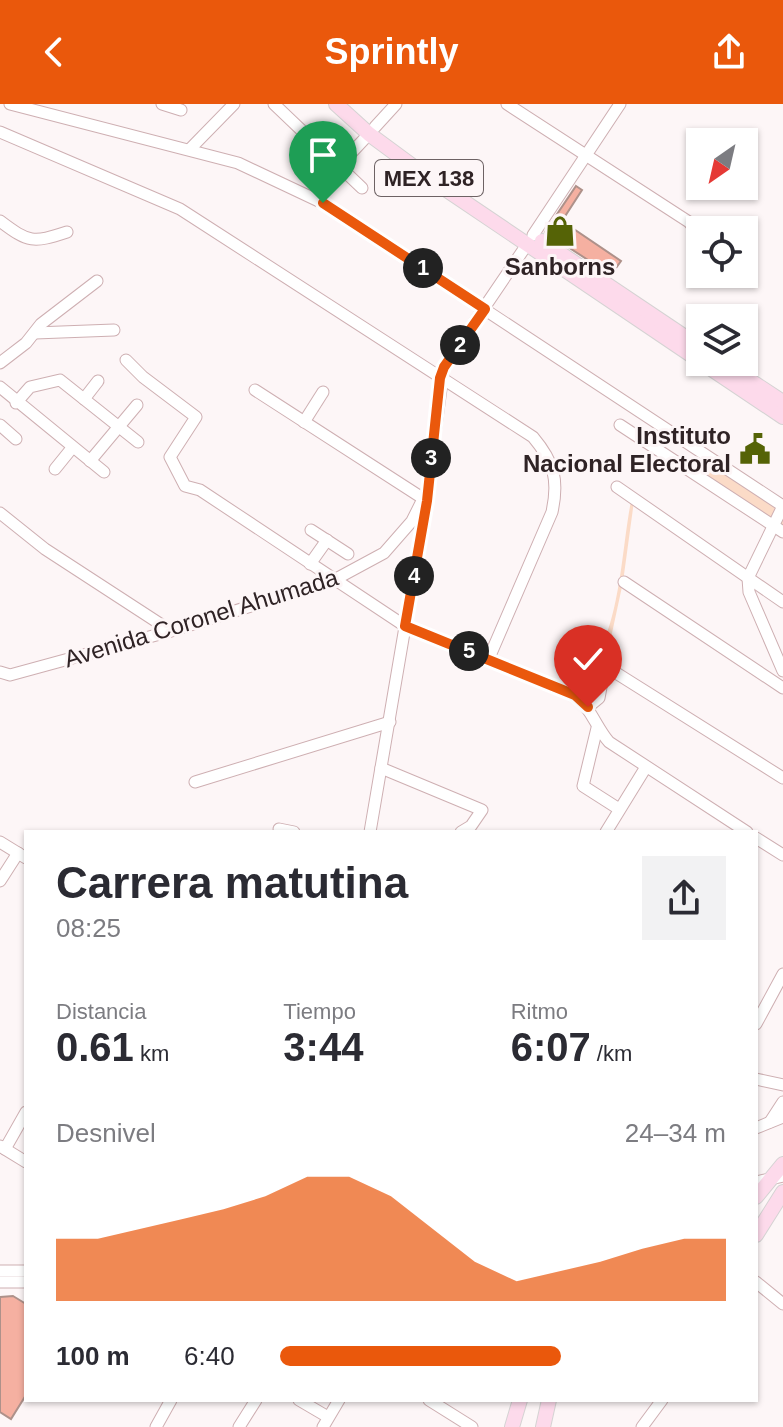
<!DOCTYPE html>
<html lang="es">
<head>
<meta charset="utf-8">
<style>
	body { margin:0; font-family:Arial,sans-serif; background:#f2f2f3; color:#2b2b33; height:100vh; display:flex; flex-direction:column; font-size:30px; white-space:nowrap }
	* { box-sizing:border-box; margin:0 }
	p { font-size:26px; color:#7c7c81 }
	.icon { flex:none; width:44px; height:44px; fill:none; stroke:currentColor; stroke-width:2; stroke-linecap:round; stroke-linejoin:round }
	.map { position:relative; flex:1; overflow:hidden }
	.details { position:absolute; left:24px; top:726px; width:734px; height:572px; display:flex; flex-direction:column; background:#fff; border-radius:0px; box-shadow:0 2px 6px #0004 }
	.details>* { flex:none }
	.needle { width:52px; rotate:214deg }
	.fabs { position:absolute; left:686px; top:24px; display:grid; gap:16px }
	.fabs a { display:grid; place-items:center; width:72px; height:72px; border-radius:0px; background:#fff; box-shadow:0 2px 6px #0004; font-size:40px }
	.pin { position:absolute; display:grid; place-items:center; width:68px; height:68px; color:#fff; margin:-82px -34px; border-radius:50% 50% 50% 0; rotate:-45deg; box-shadow:0 0 8px #0007 }
	.pin .icon { rotate:45deg }
	.km { position:absolute; width:40px; height:40px; margin:-20px; border-radius:50%; background:#222; color:#fff; font-size:22px; line-height:40px; text-align:center }
	.round { display:grid; place-items:center; flex:none; width:84px; height:84px; border-radius:0px; background:#f2f2f3 }
	.overview { display:flex; align-items:center; justify-content:space-between; height:136px; padding:0 32px }
	h1 { font-size:44px; font-weight:700; line-height:60px }
	.figures { display:grid; grid-template-columns:repeat(3,1fr); gap:12px; height:136px; padding:8px 32px }
	.figures div { display:grid; align-content:center }
	.figures b { font-size:40px; font-weight:700 }
	.figures small { font-size:22px; font-weight:400 }
	.figures p { font-size:22px }
	.chart { height:224px; padding:16px 32px }
	.chart p { display:flex; justify-content:space-between }
	.chart svg { width:100%; height:144px; margin-top:8px; fill:#ea580c; opacity:.7 }
	ul { padding:0 32px; list-style:none; font-size:26px }
	li { display:grid; grid-template-columns:128px 96px 1fr; align-items:center; height:60px }
	li i { height:20px; border-radius:10px; background:#ea580c }
	header { display:flex; justify-content:space-between; align-items:center; height:104px; padding:0 32px; background:#ea580c; color:#fff; font-size:36px; font-weight:700 }
	.map>svg:first-child { display:block }
	.green { fill:#fbdbc7 }
	.building { fill:#f5b0a1; stroke:#ae918a; stroke-width:2 }
	.lines { fill:none; stroke-linecap:round; stroke-linejoin:round }
	.minor-casing { stroke:#ceafb2; stroke-width:13 }
	.major-casing { stroke:#d5d3d3; stroke-width:16 }
	.minor { stroke:#fff; stroke-width:11 }
	.major { stroke:#fddaeb; stroke-width:14 }
	.route-casing { stroke:#fff; stroke-width:16 }
	.route { stroke:#ea580c; stroke-width:10 }
	.labels { text-anchor:middle; dominant-baseline:central; stroke-width:6; stroke-linejoin:round; paint-order:stroke }
	.shield { fill:#fdf6f7; stroke:#6d6264; stroke-width:2 }
	.shield-label { font-size:22px; font-weight:bold; fill:#2f2325 }
	.poi-label { font-size:24px; font-weight:bold; fill:#2f2325; stroke:#fdf6f7 }
	.street-label { font-size:24px; fill:#2f2325; stroke:#fdf6f7 }
</style>
</head>
<body>
<header><svg class="icon" aria-label="back" viewBox="0 0 24 24"><path d="M15 5l-7 7 7 7"/></svg>Sprintly<svg class="icon" aria-label="share" viewBox="0 0 24 24"><path d="M12 15V3M7 8l5-5 5 5M5 13v7h14v-7"/></svg></header>
<div class="map">
<svg width="783" height="1323" viewBox="0 0 783 1323">
	<rect width="100%" height="100%" fill="#fdf6f7"/>
	<g class="green">
		<path d="M704 350 783 402V428L693 369Z"/>
		<path d="M631 397H634L623 478 598 594 592 593 578 578C621 536 620 453 631 397Z"/>
	</g>
	<g class="building">
		<path d="M576 82 582 86 562 117 621 157 611 171 545 128Z"/>
		<path d="M13 1192 26 1200V1291L11 1315 0 1308V1193Z"/>
	</g>
	<g class="lines">
		<defs>
			<g id="minor">
				<path d="M10 0 238 59 323 99 783 402 748 474 749 488 783 567"/>
				<path d="M162 0 181 6"/>
				<path d="M274 0 362 84"/>
				<path d="M507 0 689 118 700 131"/>
				<path d="M375 23 396 0"/>
				<path d="M0 28 180 105 533 333C554 358 559 376 552 408L489 554"/>
				<path d="M190 45 234 0"/>
				<path d="M339 62 369 30"/>
				<path d="M0 117C29 139 33 139 67 128"/>
				<path d="M533 131 620 0"/>
				<path d="M35 229 114 226"/>
				<path d="M126 256 143 273 196 313 170 353 185 382 200 386 405 522 575 591C591 604 596 623 609 638L747 728"/>
				<path d="M0 259 26 239 41 220 97 177"/>
				<path d="M0 283 104 368"/>
				<path d="M255 286 427 397"/>
				<path d="M84 295 98 277"/>
				<path d="M16 299 30 283 60 276 138 338"/>
				<path d="M304 318 323 288"/>
				<path d="M0 321 16 335"/>
				<path d="M620 321 783 428"/>
				<path d="M90 357 137 301"/>
				<path d="M55 365 72 344"/>
				<path d="M617 383 783 498"/>
				<path d="M0 409 45 445 171 527"/>
				<path d="M311 426 348 450"/>
				<path d="M310 460 327 436"/>
				<path d="M624 478 783 584"/>
				<path d="M0 568 10 571 171 527 334 476 384 449 412 417 427 387 444 263 528 139"/>
				<path d="M588 603 599 594 605 562 783 674"/>
				<path d="M597 624 583 682 619 705"/>
				<path d="M381 664 482 706 471 722 461 728"/>
				<path d="M195 678 390 618"/>
				<path d="M279 725 294 728"/>
				<path d="M370 728 427 394"/>
				<path d="M606 728 646 663"/>
				<path d="M756 734 783 751"/>
				<path d="M0 738 26 754"/>
				<path d="M0 777 18 749"/>
				<path d="M756 920 783 870"/>
				<path d="M756 975 783 981"/>
				<path d="M770 1018 783 998"/>
				<path d="M756 1024 783 1013"/>
				<path d="M0 1042 26 1058"/>
				<path d="M5 1045 26 1008"/>
				<path d="M756 1078 783 1072"/>
				<path d="M0 1167H26"/>
				<path d="M0 1178H26"/>
				<path d="M756 1178 783 1200"/>
				<path d="M299 1296 328 1313"/>
				<path d="M429 1296 472 1323"/>
				<path d="M156 1323 171 1296"/>
				<path d="M239 1323 256 1296"/>
				<path d="M323 1323 339 1296"/>
				<path d="M642 1323 662 1296"/>
			</g>
			<g id="major">
				<path d="M336 0 369 30 426 72 700 257"/>
				<path d="M542 137 700 243"/>
				<path d="M701 258 783 313"/>
				<path d="M722 258 783 298"/>
				<path d="M756 1093 783 1060"/>
				<path d="M756 1131 783 1088"/>
				<path d="M512 1323 520 1296"/>
				<path d="M543 1323 549 1296"/>
			</g>
		</defs>
		<use href="#minor" class="minor-casing"/>
		<use href="#major" class="major-casing"/>
		<use href="#minor" class="minor"/>
		<use href="#major" class="major"/>
	</g>
	<g class="lines">
		<defs>
			<path id="route" d="M323 99 485 205 444 263 440 274 427 397 405 522 575 591 588 603"/>
		</defs>
		<use href="#route" class="route-casing"/>
		<use href="#route" class="route"/>
	</g>
	<defs>
		<symbol id="shop-bare" viewBox="-9 -9 18 18"><path d="M-5-2.5h2.3a2.7 3.5 0 0 1 5.4 0H5L5.5 6h-11ZM-1.5-2.5h3a1.5 2.3 0 0 0-3 0Z" fill="#556306" stroke="#fdf6f7" stroke-width="2.5" paint-order="stroke"/></symbol>
		<symbol id="civic-bare" viewBox="-9 -9 18 18"><path d="M-.6-6.5H3V-4.5H.6V-3L4-1V1h2V6H-6V1h2V-1L-.6-3ZM-1.2 2.5V6h2.4V2.5Z" fill="#556306" stroke="#fdf6f7" stroke-width="2.5" paint-order="stroke"/></symbol>
	</defs>
	<g fill-rule="evenodd">
		<use href="#shop-bare" x="538" y="105" width="44" height="44"/>
		<use href="#civic-bare" x="733" y="323" width="44" height="44"/>
	</g>
	<g class="labels">
		<rect class="shield" x="375" y="56" width="108" height="36" rx="6"/>
		<g class="shield-label">
			<text x="429" y="74">MEX 138</text>
		</g>
		<g class="poi-label">
			<text x="560" y="162">Sanborns</text>
			<text x="731" y="331" text-anchor="end">Instituto<tspan x="731" dy="28">Nacional Electoral</tspan></text>
		</g>
		<g class="street-label">
			<text transform="translate(201 514) rotate(-17)">Avenida Coronel Ahumada</text>
		</g>
	</g>
</svg>
<div class="fabs">
<a><svg class="needle" viewBox="-14 -14 28 28"><path d="M0-13l5 13h-10z" fill="#e53935"/><path d="M0 13l5-13h-10z" fill="#7c7c81"/></svg></a>
<a><svg class="icon" aria-label="locate" viewBox="0 0 24 24"><circle cx="12" cy="12" r="6"/><path d="M12 2v4M12 18v4M2 12h4M18 12h4"/></svg></a>
<a><svg class="icon" aria-label="layers" viewBox="0 0 24 24"><path d="M12 4l9 5-9 5-9-5zM3 14l9 5 9-5"/></svg></a>
</div>
<div class="pin" style="left:323px;top:99px;background:#1e9e55"><svg class="icon" aria-label="arrive" viewBox="0 0 24 24"><path d="M6 21V4h12l-3 4 3 4H6"/></svg></div>
<div class="pin" style="left:588px;top:603px;background:#d93025"><svg class="icon" aria-label="check" viewBox="0 0 24 24"><path d="M5 12l5 5 9-10"/></svg></div>
<b class="km" style="left:423px;top:164px">1</b>
<b class="km" style="left:460px;top:241px">2</b>
<b class="km" style="left:431px;top:354px">3</b>
<b class="km" style="left:414px;top:472px">4</b>
<b class="km" style="left:469px;top:547px">5</b>
<section class="details">
<div class="overview"><div><h1>Carrera matutina</h1><p>08:25</p></div><a class="round"><svg class="icon" aria-label="share" viewBox="0 0 24 24"><path d="M12 15V3M7 8l5-5 5 5M5 13v7h14v-7"/></svg></a></div>
<div class="figures">
<div><p>Distancia</p><b>0.61<small> km</small></b></div>
<div><p>Tiempo</p><b>3:44</b></div>
<div><p>Ritmo</p><b>6:07<small> /km</small></b></div>
</div>
<div class="chart"><p><span>Desnivel</span>24–34 m</p>
<svg viewBox="0 0 160 44" preserveAspectRatio="none"><path d="M0 44V25L10 25L20 22L30 19L40 16L50 12L60 6L70 6L80 12L90 22L100 32L110 38L120 35L130 32L140 28L150 25L160 25V44z"/></svg>
</div>
<ul>
<li><b>100 m</b>6:40<i style="width:63%"></i></li>
</ul>
</section>
</div>
</body>
</html>
